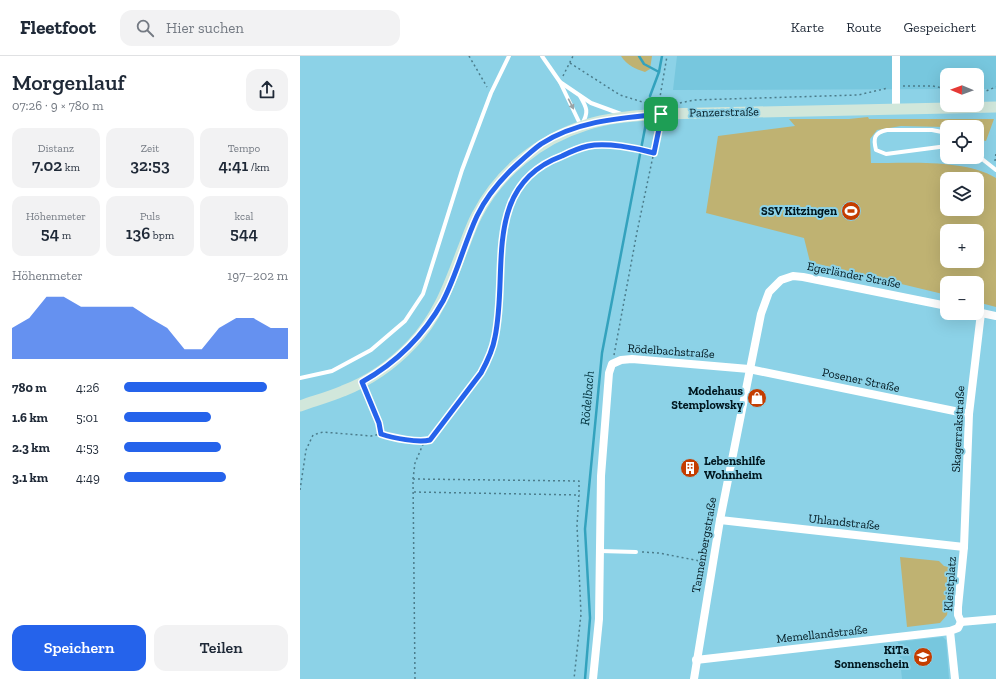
<!DOCTYPE html>
<html lang="de">
<head>
<meta charset="utf-8">
<style>
	body { margin:0; font-family:"Zilla Slab",serif; background:#f2f2f3; color:#1f2937; height:100vh; display:flex; flex-direction:column; font-size:15px; white-space:nowrap }
	* { box-sizing:border-box; margin:0 }
	p { font-size:13px; color:#747a83 }
	.icon { flex:none; width:22px; height:22px; fill:none; stroke:currentColor; stroke-width:2; stroke-linecap:round; stroke-linejoin:round }
	.map { position:relative; flex:1; overflow:hidden }
	.details { display:flex; flex-direction:column; background:#fff; width:300px }
	.details>* { flex:none }
	.needle { width:26px; rotate:271deg }
	.tools { position:absolute; left:640px; top:12px; display:grid; gap:8px }
	.tools a { display:grid; place-items:center; width:44px; height:44px; border-radius:8px; background:#fff; box-shadow:0 4px 16px #0002; font-size:20px }
	.pin { position:absolute; display:grid; place-items:center; width:34px; height:34px; color:#fff; margin:-17px; border-radius:8px; box-shadow:0 2px 6px #0006 }
	.round { display:grid; place-items:center; flex:none; width:42px; height:42px; border-radius:12px; background:#f2f2f3 }
	.headline { display:flex; align-items:center; justify-content:space-between; height:68px; padding:0 12px }
	h1 { font-size:22px; font-weight:600; line-height:30px }
	.stats { display:grid; grid-template-columns:repeat(3,1fr); gap:6px; height:68px; padding:4px 12px }
	.stats div { display:grid; align-content:center; border-radius:10px; background:#f2f2f3; text-align:center }
	.stats b { font-size:17px; font-weight:600 }
	.stats small { font-size:11px; font-weight:400 }
	.stats p { font-size:11px }
	.chart { height:112px; padding:8px 12px }
	.chart p { display:flex; justify-content:space-between }
	.chart svg { width:100%; height:72px; margin-top:4px; fill:#2563eb; opacity:.7 }
	.action { display:flex; gap:8px; margin-top:auto; padding:8px 12px }
	.action a { flex:1; height:46px; border-radius:12px; background:#2563eb; color:#fff; font-size:16px; font-weight:600; line-height:46px; text-align:center }
	.action a+a { background:#f2f2f3; color:#1f2937 }
	ul { padding:0 12px; list-style:none; font-size:13px }
	li { display:grid; grid-template-columns:64px 48px 1fr; align-items:center; height:30px }
	li i { height:10px; border-radius:5px; background:#2563eb }
	header { display:flex; align-items:center; gap:24px; box-sizing:border-box; height:56px; padding:0 20px; background:#fff; border-bottom:1px solid #e0e1e3 }
	header strong { font-size:19px }
	nav { display:flex; gap:22px; margin-inline-start:auto; font-size:14px }
	.search { width:280px; height:36px; background:#f2f2f3; display:flex; align-items:center; gap:10px; box-sizing:border-box; padding:0 14px; border-radius:12px; color:#747a83; font-size:15px }
	main { display:flex; flex:1; min-height:0 }
	.map>svg:first-child { display:block }
	.built { fill:#77c7de }
	.green { fill:#bfb272; fill-rule:evenodd }
	.lines { fill:none; stroke-linecap:round; stroke-linejoin:round }
	.stream { stroke:#33a2bd; stroke-width:2.5 }
	.path { stroke:#4b7c8b; stroke-width:1.5; stroke-dasharray:2 3; stroke-linecap:butt }
	.service { stroke:#fff; stroke-width:4 }
	.minor { stroke:#fff; stroke-width:8 }
	.secondary { stroke:#d1e7db; stroke-width:11 }
	.oneway { fill:#99a2a5 }
	.route-casing { stroke:#fff; stroke-width:8 }
	.route { stroke:#2563eb; stroke-width:5 }
	.labels { text-anchor:middle; dominant-baseline:central; stroke-width:4; stroke-linejoin:round; paint-order:stroke }
	.street-label { font-size:12px; fill:#00171f; stroke:#8cd2e7 }
	.poi-label { font-size:12px; font-weight:bold; fill:#00171f; stroke:#8cd2e7; text-anchor:end }
	.water-label { font-size:13px; font-style:italic; fill:#00323d; stroke:#8cd2e7 }
</style>
</head>
<body>
<header>
<strong>Fleetfoot</strong>
<div class="search"><svg class="icon" aria-label="search" viewBox="0 0 24 24"><circle cx="10" cy="10" r="6"/><path d="M15 15l6 6"/></svg>Hier suchen</div>
<nav><a>Karte</a><a>Route</a><a>Gespeichert</a></nav>
</header>
<main>
<section class="details">
<div class="headline"><div><h1>Morgenlauf</h1><p>07:26 · 9 × 780 m</p></div><a class="round"><svg class="icon" aria-label="share" viewBox="0 0 24 24"><path d="M12 15V3M7 8l5-5 5 5M5 13v7h14v-7"/></svg></a></div>
<div class="stats">
<div><p>Distanz</p><b>7.02<small> km</small></b></div>
<div><p>Zeit</p><b>32:53</b></div>
<div><p>Tempo</p><b>4:41<small> /km</small></b></div>
</div>
<div class="stats">
<div><p>Höhenmeter</p><b>54<small> m</small></b></div>
<div><p>Puls</p><b>136<small> bpm</small></b></div>
<div><p>kcal</p><b>544</b></div>
</div>
<div class="chart"><p><span>Höhenmeter</span>197–202 m</p>
<svg viewBox="0 0 160 44" preserveAspectRatio="none"><path d="M0 44V25L10 19L20 6L30 6L40 12L50 12L60 12L70 12L80 19L90 25L100 38L110 38L120 25L130 19L140 19L150 25L160 25V44z"/></svg>
</div>
<ul>
<li><b>780 m</b>4:26<i style="width:87%"></i></li>
<li><b>1.6 km</b>5:01<i style="width:53%"></i></li>
<li><b>2.3 km</b>4:53<i style="width:59%"></i></li>
<li><b>3.1 km</b>4:49<i style="width:62%"></i></li>
</ul>
<div class="action"><a>Speichern</a><a>Teilen</a></div>
</section>
<div class="map">
<svg width="696" height="623" viewBox="0 0 696 623">
	<rect width="100%" height="100%" fill="#8cd2e7"/>
	<g class="built">
		<path d="M377 0H696V33H677V19H647V33L373 34Z"/>
		<path d="M643 581 646 584 649 623H602L598 586Z"/>
	</g>
	<g class="green">
		<path d="M321 0H352L350 13 345 16C335 13 327 9 321 0Z"/>
		<path d="M568 61 569 63H694L686 85 677 83V71H647V72L645 71 601 70 577 74 570 83 571 107C607 107 666 103 696 122V251L677 246V227H647V239L510 206 504 182 406 157 418 80 495 70 489 63H549ZM647 123H677V153H647ZM647 175H677V205H647Z"/>
		<path d="M600 501 639 505 644 510 653 512 647 559 640 567 607 571Z"/>
	</g>
	<g class="lines">
		<g class="stream">
			<path d="M339 0 344 8 359 16"/>
			<path d="M350 40 359 16 362 0"/>
			<path d="M285 623 290 562 285 473 302 297 346 67"/>
		</g>
		<g class="path">
			<path d="M169 0 187 31"/>
			<path d="M270 7 320 39 349 48"/>
			<path d="M263 20 273 0"/>
			<path d="M603 30H633L647 33"/>
			<path d="M677 37H681L696 31"/>
			<path d="M375 48 394 44 558 39 588 32"/>
			<path d="M361 49 360 41 367 0"/>
			<path d="M695 105 696 97"/>
			<path d="M314 299 337 176 360 67"/>
			<path d="M66 334 79 367 81 378"/>
			<path d="M113 423 279 425V439"/>
			<path d="M0 434 6 394 13 379 23 376 71 380 81 378 88 381 124 386 130 384 181 317C187 306 193 293 195 281 209 215 181 131 262 100 270 96 279 92 288 90 306 86 336 92 354 97"/>
			<path d="M114 436 279 439 277 469 281 558 274 623"/>
			<path d="M342 496 359 497 405 506"/>
			<path d="M115 623 113 423 115 407 124 386"/>
		</g>
		<g class="service">
			<path d="M242 0 260 26 281 70"/>
			<path d="M260 26 291 47 321 58"/>
			<path d="M280 40C287 52 289 56 282 68"/>
			<path d="M647 77 632 74H587C574 77 573 82 576 94L586 98 647 90"/>
			<path d="M677 99 696 114"/>
			<path d="M0 322 32 315 71 294 105 265 123 238 162 114 191 37 209 0"/>
			<path d="M300 495 336 496"/>
		</g>
		<g class="minor">
			<path d="M596 0V52"/>
			<path d="M677 256 696 260"/>
			<path d="M420 464 664 491"/>
			<path d="M661 566 658 559V551L664 491 669 358 681 257"/>
			<path d="M661 566 696 563"/>
			<path d="M396 604 650 575"/>
			<path d="M293 623 299 563 301 420 309 317 312 308 321 304 332 303 449 313 669 358"/>
			<path d="M394 623 420 464 461 258 469 236 481 224 493 220 503 221 647 250"/>
			<path d="M655 623 650 575 658 572 661 566"/>
		</g>
		<path class="secondary" d="M0 350C14 345 29 341 43 335 69 325 93 308 112 288 138 261 149 229 162 195 167 183 171 170 177 159 199 116 240 83 286 69 310 61 336 60 361 58L696 51"/>
	</g>
	<defs><path id="oneway-solid" d="M-6-.8H1V-3.2L6.5 0L1 3.2V.8H-6Z"/></defs>
	<use class="oneway" href="#oneway-solid" transform="translate(271 48) rotate(63)"/>
	<g class="lines">
		<defs>
			<path id="route" d="M361 58 360 68 354 97C336 92 306 86 288 90 279 92 270 96 262 100 181 130 209 215 195 281 193 293 187 306 181 317L130 384C118 387 93 382 81 378L79 367 62 326C96 307 124 279 143 245 157 218 164 188 177 160 185 143 198 127 211 114 221 105 230 96 241 88 276 65 320 62 361 58Z"/>
		</defs>
		<use href="#route" class="route-casing"/>
		<use href="#route" class="route"/>
	</g>
	<defs>
		<symbol id="stadium-disc" viewBox="-11 -11 22 22"><circle r="9.5" fill="#c43d00" stroke="#8cd2e7"/><path d="M0-5a6.5 5 0 1 0 0 10a6.5 5 0 1 0 0-10ZM-3.5-1.8h7v3.6h-7Z" fill="#fff"/></symbol>
		<symbol id="shop-disc" viewBox="-11 -11 22 22"><circle r="9.5" fill="#c43d00" stroke="#8cd2e7"/><path d="M-5-2.5h2.3a2.7 3.5 0 0 1 5.4 0H5L5.5 6h-11ZM-1.5-2.5h3a1.5 2.3 0 0 0-3 0Z" fill="#fff"/></symbol>
		<symbol id="building-disc" viewBox="-11 -11 22 22"><circle r="9.5" fill="#c43d00" stroke="#8cd2e7"/><path d="M-4-6H4V6H1V3H-1V6H-4ZM-2.5-4.3h1.7v1.8h-1.7ZM.8-4.3h1.7v1.8H.8ZM-2.5-1h1.7V.8h-1.7ZM.8-1h1.7V.8H.8Z" fill="#fff"/></symbol>
		<symbol id="school-disc" viewBox="-11 -11 22 22"><circle r="9.5" fill="#c43d00" stroke="#8cd2e7"/><path d="M0-5L7-2L0 1L-7-2ZM-4 1L0 2.5L4 1V4Q0 6-4 4Z" fill="#fff"/></symbol>
	</defs>
	<g fill-rule="evenodd">
		<use href="#stadium-disc" x="540" y="144" width="22" height="22"/>
		<use href="#shop-disc" x="446" y="331" width="22" height="22"/>
		<use href="#building-disc" x="379" y="401" width="22" height="22"/>
		<use href="#school-disc" x="612" y="590" width="22" height="22"/>
	</g>
	<g class="labels">
		<g class="street-label">
			<text transform="translate(424 56) rotate(-1)">Panzerstraße</text>
			<text transform="translate(554 219) rotate(11)">Egerländer Straße</text>
			<text transform="translate(371 295) rotate(4)">Rödelbachstraße</text>
			<text transform="translate(561 324) rotate(12)">Posener Straße</text>
			<text transform="translate(658 373) rotate(-87)">Skagerrakstraße</text>
			<text transform="translate(544 466) rotate(6)">Uhlandstraße</text>
			<text transform="translate(404 489) rotate(-80)">Tannenbergstraße</text>
			<text transform="translate(650 528) rotate(-86)">Kleistplatz</text>
			<text transform="translate(522 578) rotate(-6)">Memellandstraße</text>
		</g>
		<g class="poi-label">
			<text x="537" y="155">SSV Kitzingen</text>
			<text x="443" y="335">Modehaus<tspan x="443" dy="14">Stemplowsky</tspan></text>
			<text x="404" y="405" text-anchor="start">Lebenshilfe<tspan x="404" dy="14">Wohnheim</tspan></text>
			<text x="609" y="594">KiTa<tspan x="609" dy="14">Sonnenschein</tspan></text>
		</g>
		<g class="water-label">
			<text transform="translate(287 342) rotate(-85)">Rödelbach</text>
		</g>
	</g>
</svg>
<div class="tools">
<a><svg class="needle" viewBox="-14 -14 28 28"><path d="M0-13l5 13h-10z" fill="#e53935"/><path d="M0 13l5-13h-10z" fill="#747a83"/></svg></a>
<a><svg class="icon" aria-label="locate" viewBox="0 0 24 24"><circle cx="12" cy="12" r="6"/><path d="M12 2v4M12 18v4M2 12h4M18 12h4"/></svg></a>
<a><svg class="icon" aria-label="layers" viewBox="0 0 24 24"><path d="M12 4l9 5-9 5-9-5zM3 14l9 5 9-5"/></svg></a>
<a>+</a>
<a>−</a>
</div>
<div class="pin" style="left:361px;top:58px;background:#1e9e55"><svg class="icon" aria-label="arrive" viewBox="0 0 24 24"><path d="M6 21V4h12l-3 4 3 4H6"/></svg></div>
</div>
</main>
</body>
</html>
